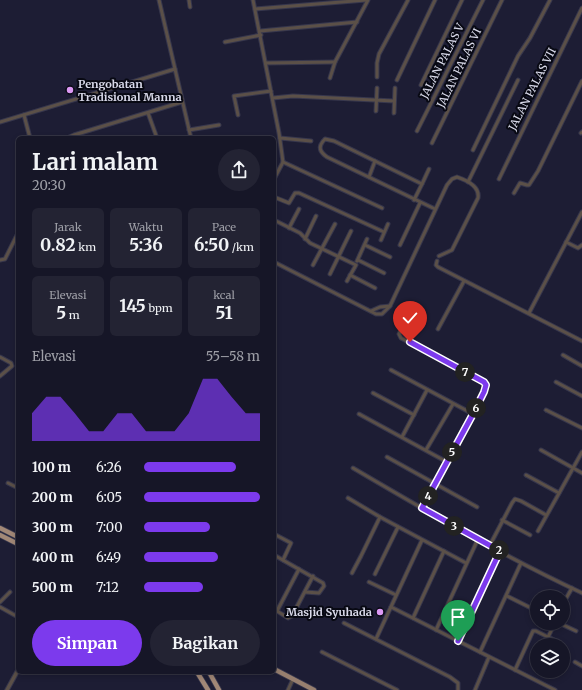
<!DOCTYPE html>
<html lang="id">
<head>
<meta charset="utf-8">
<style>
	body { margin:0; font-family:Merriweather,serif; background:#232333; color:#f1f3f6; height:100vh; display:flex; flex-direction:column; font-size:15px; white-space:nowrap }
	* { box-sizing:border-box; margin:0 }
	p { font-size:13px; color:#9e9fa7 }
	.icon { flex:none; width:22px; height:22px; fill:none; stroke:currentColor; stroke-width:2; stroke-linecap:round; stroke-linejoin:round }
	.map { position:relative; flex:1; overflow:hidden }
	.drawer { position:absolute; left:16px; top:136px; width:260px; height:538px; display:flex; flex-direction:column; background:#161627; border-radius:6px; box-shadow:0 2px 6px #0003,0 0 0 1px #353544 }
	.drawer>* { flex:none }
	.fabs { position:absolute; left:530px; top:590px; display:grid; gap:8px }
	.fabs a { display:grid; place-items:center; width:40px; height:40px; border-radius:50%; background:#161627; box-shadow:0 2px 6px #0003,0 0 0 1px #353544; font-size:20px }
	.pin { position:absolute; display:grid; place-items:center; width:34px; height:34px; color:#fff; margin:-41px -17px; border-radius:50% 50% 50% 0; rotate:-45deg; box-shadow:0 0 4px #0007 }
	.pin .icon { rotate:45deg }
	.km { position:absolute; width:20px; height:20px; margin:-10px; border-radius:50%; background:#222; color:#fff; font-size:11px; line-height:20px; text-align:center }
	.round { display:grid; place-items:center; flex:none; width:42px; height:42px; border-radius:21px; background:#232333 }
	.headline { display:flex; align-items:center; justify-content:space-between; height:68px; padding:0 16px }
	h1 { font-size:22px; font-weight:700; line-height:30px }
	.stats { display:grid; grid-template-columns:repeat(3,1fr); gap:6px; height:68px; padding:4px 16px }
	.stats div { display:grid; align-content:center; border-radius:6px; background:#232333; text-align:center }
	.stats b { font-size:17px; font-weight:700 }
	.stats small { font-size:11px; font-weight:400 }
	.stats p { font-size:11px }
	.chart { height:112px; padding:8px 16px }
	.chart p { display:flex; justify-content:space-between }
	.chart svg { width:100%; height:72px; margin-top:4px; fill:#7c3aed; opacity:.7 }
	.primary-button { display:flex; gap:8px; margin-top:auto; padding:8px 16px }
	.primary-button a { flex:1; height:46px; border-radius:24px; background:#7c3aed; color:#fff; font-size:16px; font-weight:700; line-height:46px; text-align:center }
	.primary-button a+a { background:#232333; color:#f1f3f6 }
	ul { padding:0 16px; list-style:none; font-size:13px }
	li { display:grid; grid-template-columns:64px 48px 1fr; align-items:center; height:30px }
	li i { height:10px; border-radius:5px; background:#7c3aed }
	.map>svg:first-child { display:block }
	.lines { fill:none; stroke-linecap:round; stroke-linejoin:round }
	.minor-casing { stroke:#37374d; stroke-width:5 }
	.tertiary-casing { stroke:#37374d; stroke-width:5.5 }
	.primary-casing { stroke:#37374d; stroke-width:6 }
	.trunk-casing { stroke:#37374d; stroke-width:6 }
	.minor { stroke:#5b5048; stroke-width:3 }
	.tertiary { stroke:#5b5048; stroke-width:3.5 }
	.primary { stroke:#977f6f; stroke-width:4.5 }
	.trunk { stroke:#a28877; stroke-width:4.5 }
	.route-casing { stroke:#fff; stroke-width:8 }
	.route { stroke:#7c3aed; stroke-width:5 }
	.poi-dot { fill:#dc99f4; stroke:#080913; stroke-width:1.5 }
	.labels { text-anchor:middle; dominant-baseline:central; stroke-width:4; stroke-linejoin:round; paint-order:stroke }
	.street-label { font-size:11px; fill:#d8d9e9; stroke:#080913 }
	.poi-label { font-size:11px; font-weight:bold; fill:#d8d9e9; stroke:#080913; text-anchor:start }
</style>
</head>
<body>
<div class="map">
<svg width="582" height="690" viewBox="0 0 582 690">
	<rect width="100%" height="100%" fill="#1d1d34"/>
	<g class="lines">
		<defs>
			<g id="minor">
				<path d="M159 0 191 138"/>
				<path d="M189 0 190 7"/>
				<path d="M253 0 279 133 283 162 274 179"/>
				<path d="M255 9 366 0"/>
				<path d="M260 31 357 22"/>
				<path d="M225 42 261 35"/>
				<path d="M266 63 335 62"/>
				<path d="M377 77V63L379 54 408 0"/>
				<path d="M330 78 335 62 368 0"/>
				<path d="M397 80 435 0"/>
				<path d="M421 85 462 0"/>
				<path d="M273 98 293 96 394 101"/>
				<path d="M376 111 377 88"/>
				<path d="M148 113 157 138"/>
				<path d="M394 113 395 88"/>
				<path d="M24 115 30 138"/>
				<path d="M238 115 234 96 271 91"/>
				<path d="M0 122 175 69"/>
				<path d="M189 130 219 125"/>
				<path d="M417 131 483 0"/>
				<path d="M581 133 582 132"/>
				<path d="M67 138 74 135 182 102"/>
				<path d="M280 138 311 141"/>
				<path d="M432 143 502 0"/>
				<path d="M473 150 518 56 530 38 550 0"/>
				<path d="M283 162 382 208"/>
				<path d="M369 177 375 161"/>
				<path d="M499 179 582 8"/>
				<path d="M468 182 518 80"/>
				<path d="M422 184 429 169"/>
				<path d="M514 193 520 183 527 185H529L538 171 582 81"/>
				<path d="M274 197 289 203 295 193H299L384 232"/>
				<path d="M414 200 422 184 334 141 325 139C317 147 320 152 327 157L435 209"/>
				<path d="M274 220 300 233 310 243 356 265 347 281"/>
				<path d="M289 228 299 209"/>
				<path d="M305 239 316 216"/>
				<path d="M381 240 388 224"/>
				<path d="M566 242 578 248 582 245"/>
				<path d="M365 245 390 257"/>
				<path d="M400 245 420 203"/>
				<path d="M0 260 5 259 18 233"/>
				<path d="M358 260 384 273"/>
				<path d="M357 261 367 239"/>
				<path d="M437 261 436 265 438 267 582 341"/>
				<path d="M274 262 376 314H382L390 306 447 185 452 179 457 177C466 180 480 186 478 198L452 250 439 256"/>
				<path d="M313 265 335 224"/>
				<path d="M330 274 351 231"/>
				<path d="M350 275 375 288"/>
				<path d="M371 311 380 307 390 306"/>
				<path d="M529 313 582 212"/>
				<path d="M406 320 399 334 401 338 484 382 487 385 484 392 473 414 422 508"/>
				<path d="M438 329 464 281"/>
				<path d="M563 355 582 366"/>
				<path d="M0 357 11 363 12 366 0 376"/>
				<path d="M391 370 473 414"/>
				<path d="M556 382 582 396"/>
				<path d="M373 393 414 415"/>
				<path d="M546 410 582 428"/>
				<path d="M359 414 447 462"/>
				<path d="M402 437 427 390"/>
				<path d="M426 450 453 404"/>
				<path d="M541 450 582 473"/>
				<path d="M387 457 477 507"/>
				<path d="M353 468C428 512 503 556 582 593"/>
				<path d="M526 475 559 493"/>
				<path d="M8 483 18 488"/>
				<path d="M348 498 380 517 466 563"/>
				<path d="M502 520 530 535"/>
				<path d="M538 531 582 452"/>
				<path d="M274 534 291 543 283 560"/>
				<path d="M490 545 512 503 515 499 521 501 546 515"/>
				<path d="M274 555 323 583 324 586 319 593 305 592"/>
				<path d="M352 573 361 556 380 517"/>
				<path d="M375 574 398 527"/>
				<path d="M369 582 396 595"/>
				<path d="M507 596 537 611"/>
				<path d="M0 602 10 592"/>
				<path d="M564 602 572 588"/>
				<path d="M0 607 18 617"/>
				<path d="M391 607 555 690"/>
				<path d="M277 611 288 618 292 616 313 576"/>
				<path d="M274 612 277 611 299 569"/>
				<path d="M413 618 444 551"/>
				<path d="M344 623 450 677 458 683V690"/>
				<path d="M559 623 576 631"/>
				<path d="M436 630 478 539"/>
				<path d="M548 637 555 623"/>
				<path d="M376 639 422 540"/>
				<path d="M458 641 500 551"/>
				<path d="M322 652 397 690"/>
				<path d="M480 652 521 563"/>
				<path d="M575 662 582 666"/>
				<path d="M515 670 533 631H536L560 643"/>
				<path d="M288 690 293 679"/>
				<path d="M475 690 489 657"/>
			</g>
			<path id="tertiary" d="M7 690 18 670"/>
			<path id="primary" d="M274 669 314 690"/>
			<g id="trunk">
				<path d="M0 528 18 537"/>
				<path d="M0 535 18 544"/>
				<path d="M197 672 208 690"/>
				<path d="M209 672 219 690"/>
			</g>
		</defs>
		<use href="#minor" class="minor-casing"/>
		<use href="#tertiary" class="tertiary-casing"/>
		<use href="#primary" class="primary-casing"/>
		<use href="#trunk" class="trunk-casing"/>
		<use href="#minor" class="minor"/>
		<use href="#tertiary" class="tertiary"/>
		<use href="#primary" class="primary"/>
		<use href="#trunk" class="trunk"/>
	</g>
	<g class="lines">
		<defs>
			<path id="route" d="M410 342 484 382 486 385 484 392 473 414 422 508 500 551 458 641"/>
		</defs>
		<use href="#route" class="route-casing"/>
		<use href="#route" class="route"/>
	</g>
	<g class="poi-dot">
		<circle cx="70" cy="90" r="4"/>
		<circle cx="380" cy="612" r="4"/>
	</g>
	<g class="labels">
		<g class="street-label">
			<text transform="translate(442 61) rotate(-63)">JALAN PALAS V</text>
			<text transform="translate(459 68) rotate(-64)">JALAN PALAS VI</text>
			<text transform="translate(532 89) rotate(-63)">JALAN PALAS VII</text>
		</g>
		<g class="poi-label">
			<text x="78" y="84">Pengobatan<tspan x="78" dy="13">Tradisional Manna</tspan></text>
			<text x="372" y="612" text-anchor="end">Masjid Syuhada</text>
		</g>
	</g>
</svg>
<div class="fabs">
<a><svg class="icon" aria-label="locate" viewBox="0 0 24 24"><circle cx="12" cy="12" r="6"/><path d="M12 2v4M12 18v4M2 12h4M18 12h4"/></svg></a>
<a><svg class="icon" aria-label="layers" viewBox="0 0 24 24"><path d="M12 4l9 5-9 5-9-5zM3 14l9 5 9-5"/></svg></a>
</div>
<div class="pin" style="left:458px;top:641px;background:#1e9e55"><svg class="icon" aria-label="arrive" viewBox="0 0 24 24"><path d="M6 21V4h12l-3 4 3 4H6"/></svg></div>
<div class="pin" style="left:410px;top:342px;background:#d93025"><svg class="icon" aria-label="check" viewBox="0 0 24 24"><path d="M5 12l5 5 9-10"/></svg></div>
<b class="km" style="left:499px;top:550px">2</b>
<b class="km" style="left:454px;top:526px">3</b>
<b class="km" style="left:428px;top:496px">4</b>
<b class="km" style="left:452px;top:452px">5</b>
<b class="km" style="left:476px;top:408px">6</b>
<b class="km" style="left:465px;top:372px">7</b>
<section class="drawer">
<div class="headline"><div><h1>Lari malam</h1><p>20:30</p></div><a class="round"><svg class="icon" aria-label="share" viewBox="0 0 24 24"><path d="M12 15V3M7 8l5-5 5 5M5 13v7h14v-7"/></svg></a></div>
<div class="stats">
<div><p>Jarak</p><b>0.82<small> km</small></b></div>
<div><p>Waktu</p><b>5:36</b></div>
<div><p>Pace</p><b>6:50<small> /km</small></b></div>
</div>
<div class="stats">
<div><p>Elevasi</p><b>5<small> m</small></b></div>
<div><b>145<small> bpm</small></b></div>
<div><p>kcal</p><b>51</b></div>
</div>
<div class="chart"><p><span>Elevasi</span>55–58 m</p>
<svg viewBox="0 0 160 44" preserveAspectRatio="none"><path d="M0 44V27L10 17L20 17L30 27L40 38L50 38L60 27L70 27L80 38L90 38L100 38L110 27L120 6L130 6L140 17L150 27L160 27V44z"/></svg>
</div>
<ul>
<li><b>100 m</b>6:26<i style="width:79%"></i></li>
<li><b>200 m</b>6:05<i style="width:100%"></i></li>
<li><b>300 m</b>7:00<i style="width:57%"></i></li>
<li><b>400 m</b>6:49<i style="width:64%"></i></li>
<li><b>500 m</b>7:12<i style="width:51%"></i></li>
</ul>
<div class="primary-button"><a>Simpan</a><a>Bagikan</a></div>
</section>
</div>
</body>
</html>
